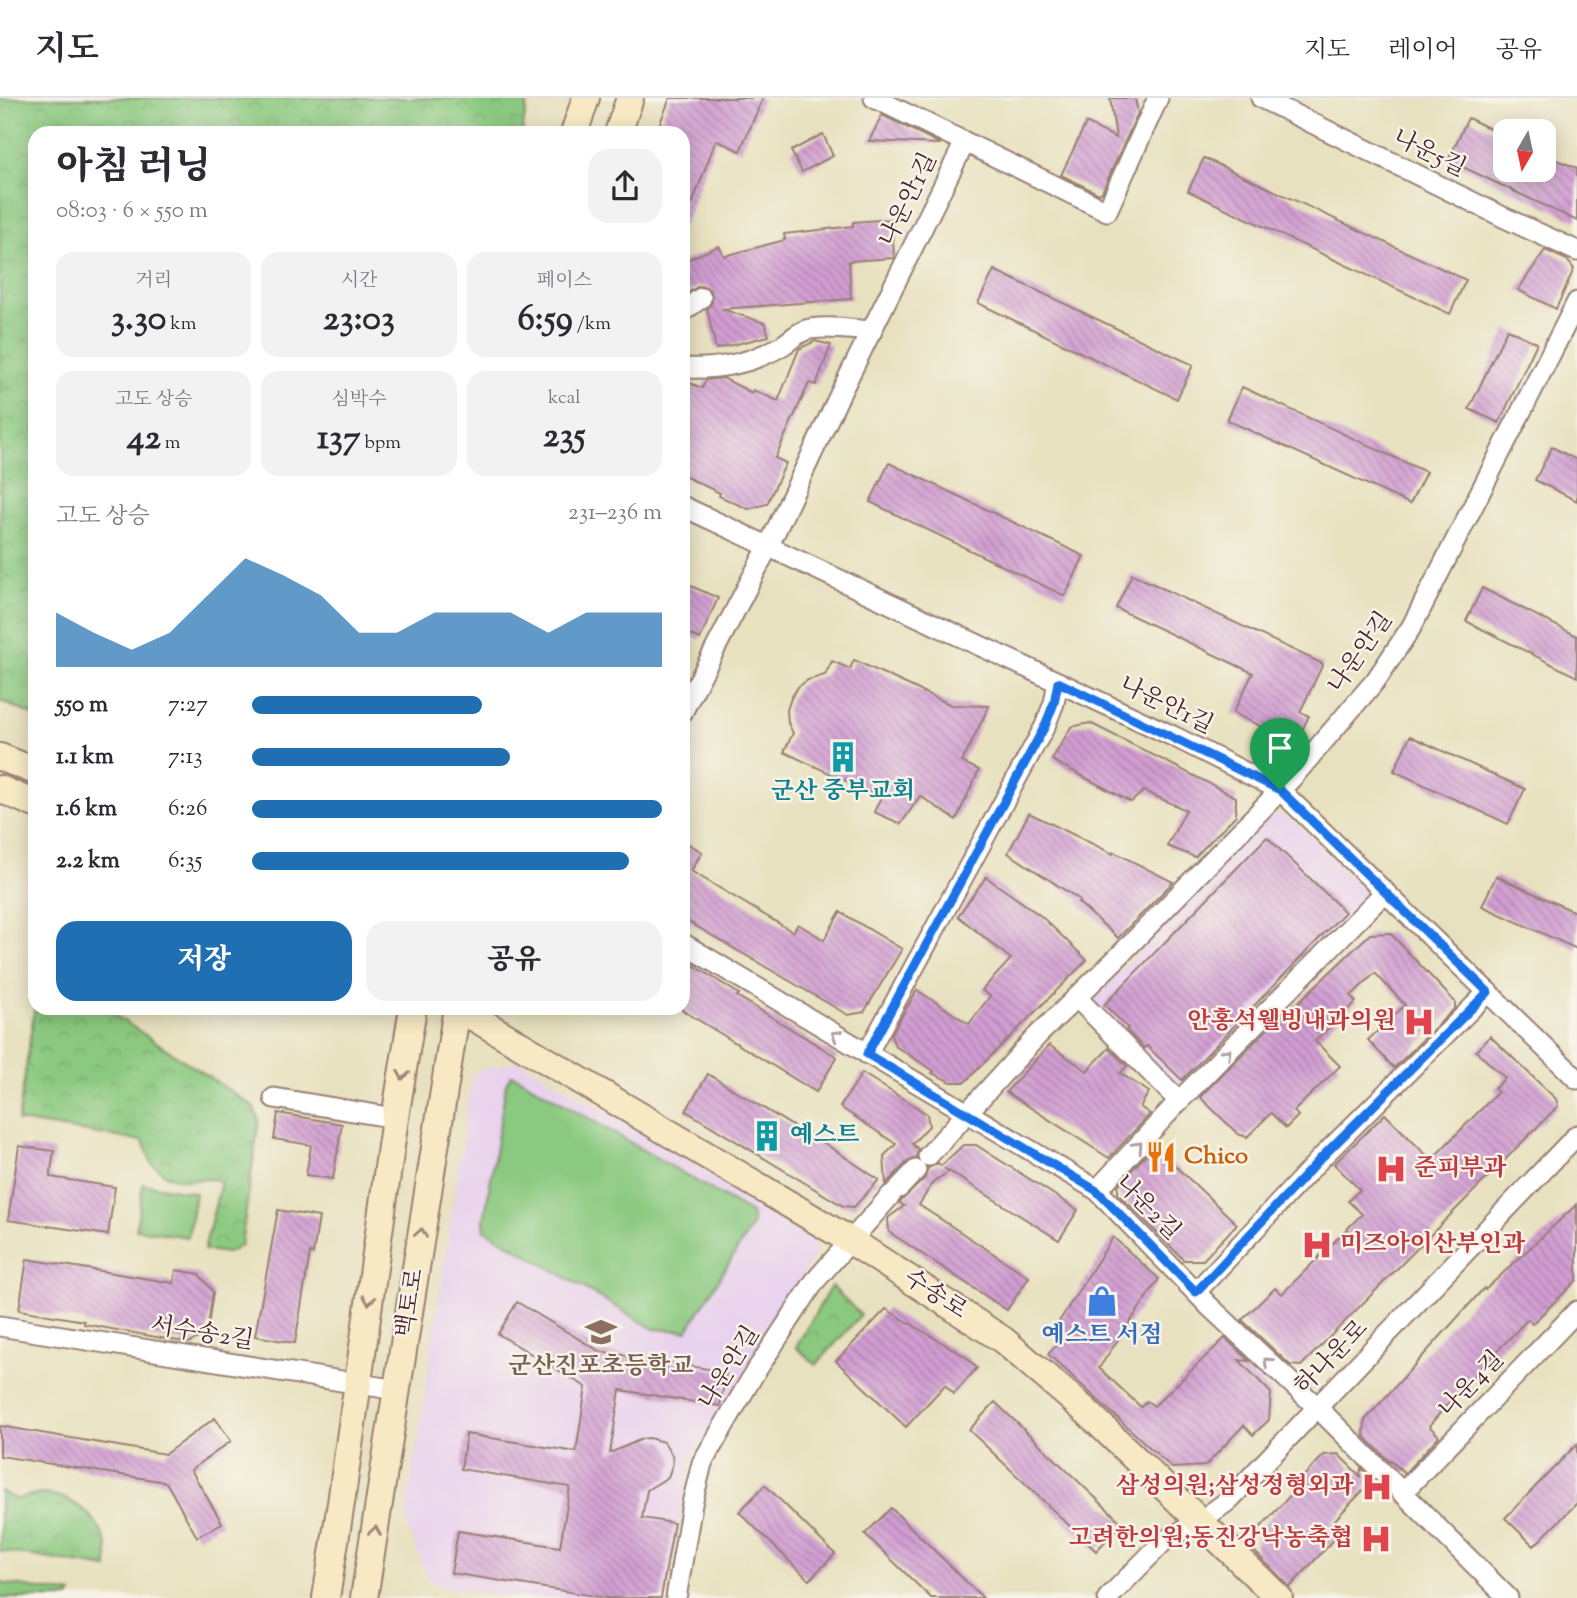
<!DOCTYPE html>
<html lang="ko">
<head>
<meta charset="utf-8">
<style>
	body { margin:0; font-family:"Sorts Mill Goudy","Noto Serif KR",serif; background:#f2f2f3; color:#2b2b33; height:100vh; display:flex; flex-direction:column; font-size:26px; white-space:nowrap }
	* { box-sizing:border-box; margin:0 }
	p { font-size:23px; color:#7c7c81 }
	.icon { flex:none; width:38px; height:38px; fill:none; stroke:currentColor; stroke-width:2; stroke-linecap:round; stroke-linejoin:round }
	.map { position:relative; flex:1; overflow:hidden }
	.details { position:absolute; left:28px; top:28px; width:662px; height:889px; display:flex; flex-direction:column; background:#fff; border-radius:21px; box-shadow:0 4px 18px #0003 }
	.details>* { flex:none }
	.needle { width:46px; rotate:189deg }
	.tools { position:absolute; left:1493px; top:21px; display:grid; gap:14px }
	.tools a { display:grid; place-items:center; width:63px; height:63px; border-radius:14px; background:#fff; box-shadow:0 4px 18px #0003; font-size:35px }
	.pin { position:absolute; display:grid; place-items:center; width:60px; height:60px; color:#fff; margin:-72px -30px; border-radius:50% 50% 50% 0; rotate:-45deg; box-shadow:0 0 7px #0007 }
	.pin .icon { rotate:45deg }
	.round { display:grid; place-items:center; flex:none; width:74px; height:74px; border-radius:21px; background:#f2f2f3 }
	.summary { display:flex; align-items:center; justify-content:space-between; height:119px; padding:0 28px }
	h1 { font-size:38px; font-weight:800; line-height:52px }
	.figures { display:grid; grid-template-columns:repeat(3,1fr); gap:10px; height:119px; padding:7px 28px }
	.figures div { display:grid; align-content:center; border-radius:18px; background:#f2f2f3; text-align:center }
	.figures b { font-size:35px; font-weight:800 }
	.figures small { font-size:19px; font-weight:400 }
	.figures p { font-size:19px }
	.chart { height:196px; padding:14px 28px }
	.chart p { display:flex; justify-content:space-between }
	.chart svg { width:100%; height:126px; margin-top:7px; fill:#1f6fb2; opacity:.7 }
	.cta { display:flex; gap:14px; margin-top:auto; padding:14px 28px }
	.cta a { flex:1; height:80px; border-radius:21px; background:#1f6fb2; color:#fff; font-size:28px; font-weight:800; line-height:80px; text-align:center }
	.cta a+a { background:#f2f2f3; color:#2b2b33 }
	ul { padding:0 28px; list-style:none; font-size:23px }
	li { display:grid; grid-template-columns:112px 84px 1fr; align-items:center; height:52px }
	li i { height:18px; border-radius:9px; background:#1f6fb2 }
	header { display:flex; align-items:center; gap:42px; box-sizing:border-box; height:98px; padding:0 35px; background:#fff; border-bottom:2px solid #e1e1e2 }
	header strong { font-size:33px }
	nav { display:flex; gap:38px; margin-inline-start:auto; font-size:24px }
	.map>svg:first-child { display:block }
	.built { fill:#e9d2ed }
	.grass { fill:#8ac97f; stroke:#6a7455; stroke-width:2 }
	.park { fill:url(#park-crowns); stroke:#6a7455; stroke-width:2 }
	.building { fill:url(#building-back-hatch) }
	.lines { fill:none; stroke-linecap:round; stroke-linejoin:round }
	.street-casing { stroke:#998075; stroke-width:23 }
	.secondary-casing { stroke:#998075; stroke-width:30 }
	.street { stroke:#fff; stroke-width:19 }
	.secondary { stroke:#f7e9c3; stroke-width:26 }
	.oneway { stroke:#ae9aa0 }
	.oneway2 { stroke:#a08477 }
	.route-casing { stroke:#fff; stroke-width:14 }
	.route { stroke:#1a73e8; stroke-width:9 }
	.labels { text-anchor:middle; dominant-baseline:central; stroke-width:5; stroke-linejoin:round; paint-order:stroke }
	.street-label { font-size:24px; fill:#4a1f2b; stroke:#f7f3e8 }
	.culture-label { font-size:24px; font-weight:bold; fill:#0d838f; stroke:#f7f3e8 }
	.health-label { font-size:24px; font-weight:bold; fill:#be3a42; stroke:#f7f3e8; text-anchor:end }
	.food-label { font-size:24px; font-weight:bold; fill:#c56008; stroke:#f7f3e8; text-anchor:start }
	.shop-label { font-size:24px; font-weight:bold; fill:#366cbe; stroke:#f7f3e8 }
	.education-label { font-size:24px; font-weight:bold; fill:#785e54; stroke:#f7f3e8 }
</style>
</head>
<body>
<header>
<strong>지도</strong>
<nav><a>지도</a><a>레이어</a><a>공유</a></nav>
</header>
<div class="map">
<svg width="1577" height="1500" viewBox="0 0 1577 1500">
	<defs>
		<pattern id="park-crowns" width="20" height="18" patternUnits="userSpaceOnUse" patternTransform="scale(1.75)"><rect width="20" height="18" fill="#8ac97f"/><path d="M2 6a3 3 0 1 1 6 0M12 15a3 3 0 1 1 6 0" fill="none" stroke="#79ac6e"/></pattern>
		<pattern id="building-back-hatch" width="6" height="6" patternUnits="userSpaceOnUse" patternTransform="scale(1.75)"><rect width="6" height="6" fill="#d19ed2"/><path d="M-1 5l2 2M0 0l6 6M5-1l2 2" fill="none" stroke="#ac80ab"/></pattern>
	</defs>
	<rect width="100%" height="100%" fill="#f7f3e8"/>
	<filter id="ink" filterUnits="userSpaceOnUse"><feTurbulence type="fractalNoise" baseFrequency=".0143" numOctaves="2"/><feDisplacementMap in="SourceGraphic" scale="14" xChannelSelector="R" yChannelSelector="G"/><feConvolveMatrix kernelMatrix="1 2 1 2 8 2 1 2 1" color-interpolation-filters="sRGB"/></filter>
	<filter id="wash" filterUnits="userSpaceOnUse"><feTurbulence type="fractalNoise" baseFrequency=".00686" numOctaves="4" result="noise"/><feDisplacementMap in="SourceGraphic" scale="28" xChannelSelector="R" yChannelSelector="G"/><feGaussianBlur stdDeviation="1.57" result="paint"/><feColorMatrix in="noise" values="0 0 0 0 0 0 0 0 0 0 0 0 0 0 0 0 0 1.4 0 .05"/><feComposite in="paint" operator="in"/></filter>
	<g filter="url(#wash)">
		<rect width="100%" height="100%" fill="#e8e1bf"/>
		<g class="built">
			<path d="M1274 717H1283L1302 730 1366 794 1367 802 1179 990 1174 989 1093 906 1094 900 1266 722Z"/>
			<path d="M520 963 813 1136 815 1139V1157L690 1364 666 1500H516L440 1488 428 1480 408 1431 406 1418 472 979 478 972Z"/>
		</g>
		<g class="grass">
			<path d="M511 977 516 978 751 1115 753 1126 687 1233 654 1231 485 1132 484 1123 506 986Z"/>
			<path d="M143 1086 195 1095 188 1139 136 1131Z"/>
			<path d="M0 1485 72 1496 69 1500H0Z"/>
		</g>
		<g class="park">
			<path d="M0 0H528L522 35H35V618L0 603Z"/>
			<path d="M35 908 104 910 253 1008 259 1022 241 1147 228 1155 204 1152 221 1084 214 1081 185 1082 166 1077 152 1066 143 1043 18 1023Z"/>
			<path d="M831 1188 861 1217 816 1267 796 1249Z"/>
			<path d="M0 1393 17 1402C53 1384 97 1410 107 1448 109 1454 107 1463 108 1470L0 1453Z"/>
		</g>
		<g id="blocks">
			<g class="building">
				<path d="M670 0H763L740 53 716 42 684 127H682V35H656Z"/>
				<path d="M1110 0H1135L1138 15 1102 94 1099 96 1061 77 1086 25 1116 40Z"/>
				<path d="M882 17 941 46 869 43Z"/>
				<path d="M1468 20 1505 38V72H1544V57L1577 70V123L1448 62Z"/>
				<path d="M823 36 833 58 802 74 791 53Z"/>
				<path d="M1204 60 1466 182 1450 216 1188 93Z"/>
				<path d="M892 121 894 160 849 163 851 201 722 211 765 225 769 238 716 251 707 211 712 204 711 193 706 189 699 188 682 198V164L719 148 724 158 785 142 784 136 853 128V124Z"/>
				<path d="M1545 152 1567 162 1574 171 1556 211 1518 192Z"/>
				<path d="M994 172 1193 267 1177 301 978 205Z"/>
				<path d="M1507 231 1537 245 1499 325 1469 311Z"/>
				<path d="M815 243 831 247 816 287 809 285 775 360 786 365 767 406 748 411 719 398 720 395 682 377V282L702 290 706 282 723 280 752 295 753 292 778 303 799 251Z"/>
				<path d="M1242 289 1426 374 1410 406 1227 322Z"/>
				<path d="M1552 349 1577 362V403L1535 382Z"/>
				<path d="M889 365 1084 458 1065 498 870 404Z"/>
				<path d="M1132 476 1323 566 1300 614 1309 618 1296 645 1233 615 1253 575 1116 510Z"/>
				<path d="M682 484 718 500 700 541 682 533Z"/>
				<path d="M1482 490 1577 538V579L1466 523Z"/>
				<path d="M854 562 951 607 989 608 962 664 979 672 956 722 920 698 901 726 874 714 881 699 784 654 793 635 788 625 787 612 791 600 798 589 808 582 825 577 832 563 850 571Z"/>
				<path d="M1090 625 1236 699V717L1195 759 1167 748 1186 712 1144 693 1131 704 1052 662 1071 629Z"/>
				<path d="M1410 638 1525 691 1508 726 1394 673Z"/>
				<path d="M1029 715 1113 756 1114 754 1173 784 1118 840 1078 804 1080 802 1008 755Z"/>
				<path d="M1267 739 1345 814 1182 982 1147 948 1144 950 1126 932 1128 930 1104 907Z"/>
				<path d="M682 742 702 754 691 773 793 834 798 826 824 842 840 814 902 851 864 914 848 917 682 820Z"/>
				<path d="M1496 778 1577 815V851L1482 808Z"/>
				<path d="M986 779 1041 818 1087 862 965 984H951L932 975 934 973 895 948 891 937 917 892 969 926 990 898 982 892 1011 861 958 818Z"/>
				<path d="M1390 835 1455 904V910L1394 970 1368 942 1405 907 1375 875 1351 898 1356 904 1315 943 1340 968 1294 1013 1298 1018 1286 1030 1271 1015 1247 1039 1238 1036 1200 999 1282 916 1284 918 1370 836Z"/>
				<path d="M682 860 739 896 737 898 837 959 816 994 682 912Z"/>
				<path d="M1490 938 1556 1001 1558 1008 1301 1268 1290 1267 1242 1222 1275 1190 1282 1196 1362 1116 1348 1103 1360 1092 1334 1066 1385 1016 1431 1062 1498 994 1494 991 1505 980 1476 953Z"/>
				<path d="M1049 947 1087 973 1109 950 1127 968 1120 975 1149 994 1140 1009 1150 1016 1109 1060 1006 994Z"/>
				<path d="M862 975 927 1016 929 1028 912 1046 918 1051 916 1060 907 1064 886 1086 884 1058 896 1046 840 1009Z"/>
				<path d="M708 976 817 1043 818 1041 879 1082 854 1109 843 1108 686 1013Z"/>
				<path d="M278 1015 342 1026 333 1081 306 1077 311 1047 274 1041Z"/>
				<path d="M963 1047H976L1078 1112 1059 1142 944 1070 949 1074 934 1083 919 1107 1029 1179 1007 1212 889 1134 888 1120 904 1108 900 1105 902 1102 925 1080 928 1070 938 1065 941 1068Z"/>
				<path d="M19 1048 54 1053 50 1079 115 1089 108 1137 8 1122Z"/>
				<path d="M1154 1048 1237 1126 1203 1162H1184L1118 1096V1087Z"/>
				<path d="M1577 1106V1182L1532 1226 1528 1221 1456 1296 1429 1328 1439 1338 1405 1375 1391 1363 1390 1364 1364 1338 1365 1322 1484 1190 1485 1192Z"/>
				<path d="M278 1112 319 1119 313 1156 310 1155 295 1245 255 1238Z"/>
				<path d="M1113 1139 1159 1181 1099 1270 1141 1309 1147 1303 1154 1308 1225 1240 1250 1263 1239 1262 1271 1295 1269 1322 1253 1337 1244 1327 1205 1368 1172 1370 1048 1256 1062 1241 1051 1236Z"/>
				<path d="M27 1161 174 1185 176 1172 199 1176 213 1194 207 1235 189 1245 84 1226V1223L19 1212Z"/>
				<path d="M517 1204 599 1253 726 1274 720 1308 620 1292 610 1355 642 1341 649 1340 664 1344 672 1357 673 1365 668 1379 647 1392 642 1420 674 1425 661 1500H607L451 1475 458 1433 560 1449 570 1389 461 1371 466 1336 576 1354 586 1289 498 1236Z"/>
				<path d="M886 1211 966 1259 977 1270 954 1296 945 1287 906 1329 836 1263Z"/>
				<path d="M995 1304 1122 1425 1096 1453 969 1332Z"/>
				<path d="M215 1320 231 1343 191 1372 222 1425 197 1439 166 1384 0 1358V1328L165 1356Z"/>
				<path d="M1577 1346V1405L1534 1448 1505 1420Z"/>
				<path d="M1338 1356 1360 1378 1361 1370 1373 1382 1329 1428 1339 1436 1290 1489 1255 1454 1258 1432 1297 1390 1294 1388 1324 1357Z"/>
				<path d="M765 1387 835 1456 809 1482 739 1414Z"/>
				<path d="M891 1410 983 1500H931L865 1436Z"/>
			</g>
		</g>
	</g>
	<g filter="url(#ink)">
		<use href="#blocks" fill-opacity="0" stroke="#998075" stroke-width="2"/>
		<g class="lines">
			<defs>
				<g id="street">
					<path d="M874 0 1107 113 1158 0"/>
					<path d="M1261 0 1503 119 1577 153"/>
					<path d="M682 214 701 200"/>
					<path d="M682 270C717 272 753 265 783 247 791 242 797 235 806 232 822 227 854 232 872 233"/>
					<path d="M682 408 1175 639 1280 692 1577 981"/>
					<path d="M682 615 769 447 841 294 965 44"/>
					<path d="M682 845 1097 1092 1209 1208 1318 1310 1508 1500"/>
					<path d="M1077 900 1179 1003"/>
					<path d="M867 956 1045 628 1054 605 1058 584"/>
					<path d="M274 1000 395 1020"/>
					<path d="M928 1058 1037 938 1117 860 1291 681 1376 582 1412 528 1577 204"/>
					<path d="M899 1090 916 1072"/>
					<path d="M1097 1092 1179 1003 1385 794"/>
					<path d="M1196 1194 1322 1059 1488 894"/>
					<path d="M0 1228 397 1292"/>
					<path d="M1402 1395 1577 1213"/>
					<path d="M676 1500 692 1406 702 1365 754 1276 815 1183 891 1097"/>
					<path d="M1108 1500 1164 1443 1200 1423 1228 1403 1577 1037"/>
				</g>
				<g id="secondary">
					<path d="M574 35 586 0"/>
					<path d="M618 35 630 0"/>
					<path d="M0 659 35 673"/>
					<path d="M0 691 35 706"/>
					<path d="M458 910 851 1143 1003 1242 1086 1313 1279 1500"/>
					<path d="M326 1500 341 1405 395 1020 413 910"/>
					<path d="M364 1500 457 910"/>
				</g>
			</defs>
			<use href="#street" class="street-casing"/>
			<use href="#secondary" class="secondary-casing"/>
			<use href="#street" class="street"/>
			<use href="#secondary" class="secondary"/>
		</g>
		<defs><path id="oneway-chevron" d="M-2-3.5L2.5 0L-2 3.5" fill="none" stroke-width="1.6" stroke-linecap="round" stroke-linejoin="round" transform="scale(1.75)"/></defs>
		<g class="oneway">
			<use href="#oneway-chevron" transform="translate(836 937) rotate(-149)"/>
			<use href="#oneway-chevron" transform="translate(1227 955) rotate(-45)"/>
			<use href="#oneway-chevron" transform="translate(1138 1048) rotate(-47)"/>
			<use href="#oneway-chevron" transform="translate(1268 1264) rotate(-137)"/>
		</g>
		<g class="oneway2">
			<use href="#oneway-chevron" transform="translate(403 977) rotate(100)"/>
			<use href="#oneway-chevron" transform="translate(421 1135) rotate(-81)"/>
			<use href="#oneway-chevron" transform="translate(369 1202) rotate(98)"/>
			<use href="#oneway-chevron" transform="translate(375 1433) rotate(-81)"/>
		</g>
	</g>
	<g class="lines" filter="url(#ink)">
		<defs>
			<path id="route" d="M1058 584 1280 692 1488 894 1322 1059 1196 1194 1097 1093 867 956 1045 628 1054 605Z"/>
		</defs>
		<use href="#route" class="route-casing"/>
		<use href="#route" class="route"/>
	</g>
	<defs>
		<symbol id="building-bare" viewBox="-9 -9 18 18"><path d="M-4-6H4V6H1V3H-1V6H-4ZM-2.5-4.3h1.7v1.8h-1.7ZM.8-4.3h1.7v1.8H.8ZM-2.5-1h1.7V.8h-1.7ZM.8-1h1.7V.8H.8Z" fill="#0f9aa8" stroke="#f7f3e8" stroke-width="2.5" paint-order="stroke"/></symbol>
		<symbol id="hospital-bare" viewBox="-9 -9 18 18"><path d="M-5-5h3v3.5h4V-5h3V5h-3V1.5h-4V5h-3Z" fill="#e0444e" stroke="#f7f3e8" stroke-width="2.5" paint-order="stroke"/></symbol>
		<symbol id="restaurant-bare" viewBox="-9 -9 18 18"><path d="M-5-6h1v4h1v-4h1v4h1v-4h1v5L-1.5 .5V6h-2V.5L-5-1ZM5-6V6H3V1.5H1.5Q1.5-4 5-6Z" fill="#e8710a" stroke="#f7f3e8" stroke-width="2.5" paint-order="stroke"/></symbol>
		<symbol id="shop-bare" viewBox="-9 -9 18 18"><path d="M-5-2.5h2.3a2.7 3.5 0 0 1 5.4 0H5L5.5 6h-11ZM-1.5-2.5h3a1.5 2.3 0 0 0-3 0Z" fill="#3f7fe0" stroke="#f7f3e8" stroke-width="2.5" paint-order="stroke"/></symbol>
		<symbol id="school-bare" viewBox="-9 -9 18 18"><path d="M0-5L7-2L0 1L-7-2ZM-4 1L0 2.5L4 1V4Q0 6-4 4Z" fill="#8d6e63" stroke="#f7f3e8" stroke-width="2.5" paint-order="stroke"/></symbol>
	</defs>
	<g fill-rule="evenodd">
		<use href="#building-bare" x="821" y="637" width="44" height="44"/>
		<use href="#hospital-bare" x="1397" y="902" width="44" height="44"/>
		<use href="#building-bare" x="745" y="1016" width="44" height="44"/>
		<use href="#restaurant-bare" x="1139" y="1037" width="44" height="44"/>
		<use href="#hospital-bare" x="1369" y="1049" width="44" height="44"/>
		<use href="#hospital-bare" x="1295" y="1125" width="44" height="44"/>
		<use href="#shop-bare" x="1080" y="1181" width="44" height="44"/>
		<use href="#school-bare" x="579" y="1212" width="44" height="44"/>
		<use href="#hospital-bare" x="1355" y="1367" width="44" height="44"/>
		<use href="#hospital-bare" x="1354" y="1419" width="44" height="44"/>
	</g>
	<g class="labels">
		<g class="street-label">
			<text transform="translate(1429 56) rotate(26)">나운5길</text>
			<text transform="translate(909 102) rotate(-64)">나운안1길</text>
			<text transform="translate(1361 555) rotate(-55)">나운안길</text>
			<text transform="translate(1166 608) rotate(26)">나운안1길</text>
			<text transform="translate(1147 1110) rotate(45)">나운2길</text>
			<text transform="translate(935 1197) rotate(33)">수송로</text>
			<text transform="translate(411 1205) rotate(-81)">백토로</text>
			<text transform="translate(202 1236) rotate(9)">서수송2길</text>
			<text transform="translate(1332 1260) rotate(-46)">하나운로</text>
			<text transform="translate(730 1270) rotate(-58)">나운안길</text>
			<text transform="translate(1472 1287) rotate(-46)">나운4길</text>
		</g>
		<g class="culture-label">
			<text x="843" y="694">군산 중부교회</text>
			<text x="790" y="1038" text-anchor="start">예스트</text>
		</g>
		<g class="health-label">
			<text x="1396" y="924">안홍석웰빙내과의원</text>
			<text x="1414" y="1071" text-anchor="start">준피부과</text>
			<text x="1340" y="1147" text-anchor="start">미즈아이산부인과</text>
			<text x="1354" y="1389">삼성의원;삼성정형외과</text>
			<text x="1353" y="1441">고려한의원;동진강낙농축협</text>
		</g>
		<g class="food-label">
			<text x="1184" y="1059">Chico</text>
		</g>
		<g class="shop-label">
			<text x="1102" y="1238">예스트 서점</text>
		</g>
		<g class="education-label">
			<text x="601" y="1269">군산진포초등학교</text>
		</g>
	</g>
</svg>
<div class="tools">
<a><svg class="needle" viewBox="-14 -14 28 28"><path d="M0-13l5 13h-10z" fill="#e53935"/><path d="M0 13l5-13h-10z" fill="#7c7c81"/></svg></a>
</div>
<div class="pin" style="left:1280px;top:692px;background:#1e9e55"><svg class="icon" aria-label="arrive" viewBox="0 0 24 24"><path d="M6 21V4h12l-3 4 3 4H6"/></svg></div>
<section class="details">
<div class="summary"><div><h1>아침 러닝</h1><p>08:03 · 6 × 550 m</p></div><a class="round"><svg class="icon" aria-label="share" viewBox="0 0 24 24"><path d="M12 15V3M7 8l5-5 5 5M5 13v7h14v-7"/></svg></a></div>
<div class="figures">
<div><p>거리</p><b>3.30<small> km</small></b></div>
<div><p>시간</p><b>23:03</b></div>
<div><p>페이스</p><b>6:59<small> /km</small></b></div>
</div>
<div class="figures">
<div><p>고도 상승</p><b>42<small> m</small></b></div>
<div><p>심박수</p><b>137<small> bpm</small></b></div>
<div><p>kcal</p><b>235</b></div>
</div>
<div class="chart"><p><span>고도 상승</span>231–236 m</p>
<svg viewBox="0 0 160 44" preserveAspectRatio="none"><path d="M0 44V25L10 32L20 38L30 32L40 19L50 6L60 12L70 19L80 32L90 32L100 25L110 25L120 25L130 32L140 25L150 25L160 25V44z"/></svg>
</div>
<ul>
<li><b>550 m</b>7:27<i style="width:56%"></i></li>
<li><b>1.1 km</b>7:13<i style="width:63%"></i></li>
<li><b>1.6 km</b>6:26<i style="width:100%"></i></li>
<li><b>2.2 km</b>6:35<i style="width:92%"></i></li>
</ul>
<div class="cta"><a>저장</a><a>공유</a></div>
</section>
</div>
</body>
</html>
